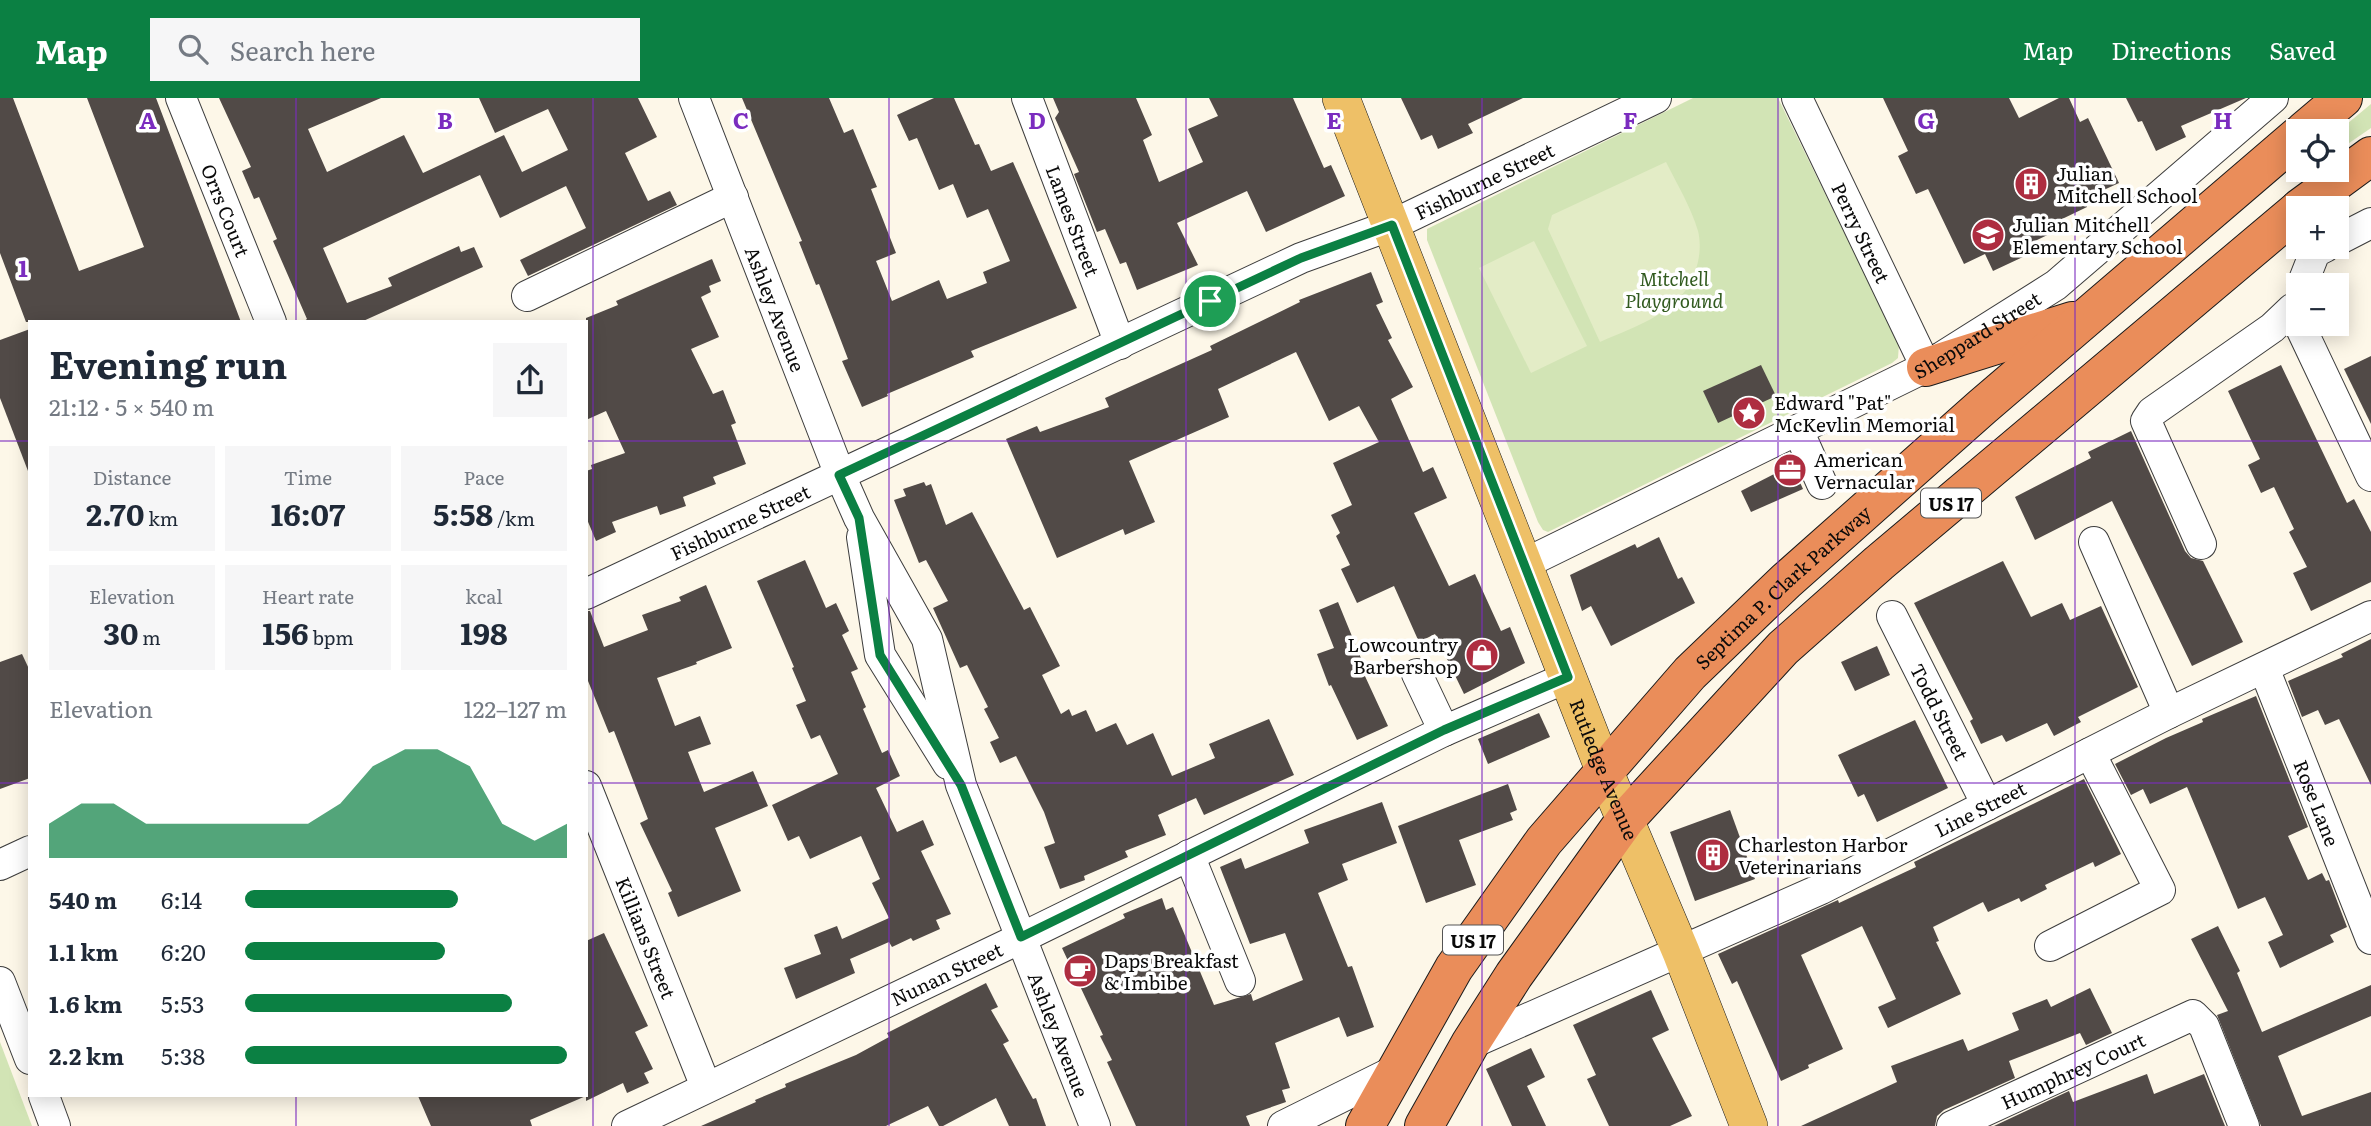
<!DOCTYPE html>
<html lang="en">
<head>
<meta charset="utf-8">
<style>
	body { margin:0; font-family:Literata,serif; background:#f6f6f7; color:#1f2937; height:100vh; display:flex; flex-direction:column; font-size:26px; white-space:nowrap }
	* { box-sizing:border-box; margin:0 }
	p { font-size:23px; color:#747a83 }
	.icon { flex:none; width:38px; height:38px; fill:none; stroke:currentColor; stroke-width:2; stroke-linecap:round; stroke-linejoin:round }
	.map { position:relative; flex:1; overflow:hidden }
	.panel { position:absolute; left:28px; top:222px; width:560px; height:777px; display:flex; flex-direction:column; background:#fff; border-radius:0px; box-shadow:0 4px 18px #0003 }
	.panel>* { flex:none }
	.tools { position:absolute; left:2286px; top:21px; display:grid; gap:14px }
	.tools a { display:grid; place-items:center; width:63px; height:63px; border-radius:0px; background:#fff; box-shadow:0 4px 18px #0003; font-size:35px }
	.pin { position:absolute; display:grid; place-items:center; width:60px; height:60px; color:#fff; margin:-30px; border:4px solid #fff; border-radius:50%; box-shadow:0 2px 7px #0007 }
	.round { display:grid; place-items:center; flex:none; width:74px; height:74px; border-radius:0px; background:#f6f6f7 }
	.headline { display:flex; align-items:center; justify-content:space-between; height:119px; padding:0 21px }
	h1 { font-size:38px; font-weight:700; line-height:52px }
	.metrics { display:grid; grid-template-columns:repeat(3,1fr); gap:10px; height:119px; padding:7px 21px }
	.metrics div { display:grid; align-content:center; border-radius:0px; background:#f6f6f7; text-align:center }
	.metrics b { font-size:30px; font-weight:700 }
	.metrics small { font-size:19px; font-weight:400 }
	.metrics p { font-size:19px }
	.chart { height:196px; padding:14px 21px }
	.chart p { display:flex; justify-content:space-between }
	.chart svg { width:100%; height:126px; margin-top:7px; fill:#0b8043; opacity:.7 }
	ul { padding:0 21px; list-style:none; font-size:23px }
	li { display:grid; grid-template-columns:112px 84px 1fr; align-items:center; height:52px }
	li i { height:18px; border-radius:9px; background:#0b8043 }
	header { display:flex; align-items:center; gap:42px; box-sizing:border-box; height:98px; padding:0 35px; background:#0b8043; color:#fff }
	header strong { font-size:33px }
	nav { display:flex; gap:38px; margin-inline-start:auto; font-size:24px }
	.search { width:490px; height:63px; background:#f6f6f7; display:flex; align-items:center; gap:18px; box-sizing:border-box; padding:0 24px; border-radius:0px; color:#747a83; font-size:26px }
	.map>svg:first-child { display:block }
	.green { fill:#d2e4b5 }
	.pitch { fill:#e3ecc6 }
	.building { fill:#514a47 }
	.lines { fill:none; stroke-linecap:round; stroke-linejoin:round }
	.minor-casing { stroke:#3d3d3d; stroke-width:32 }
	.major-casing { stroke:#1b1b1b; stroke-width:38 }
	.highway-casing { stroke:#1b1b1b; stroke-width:40 }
	.minor { stroke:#fff; stroke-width:30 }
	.major { stroke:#eec067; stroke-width:37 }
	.highway { stroke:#ea8d5a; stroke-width:38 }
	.route-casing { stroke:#fff; stroke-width:14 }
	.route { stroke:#0b8043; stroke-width:9 }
	.grid { fill:none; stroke:#7b2cbf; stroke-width:2; stroke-opacity:0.55 }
	.labels { text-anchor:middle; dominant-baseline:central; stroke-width:7; stroke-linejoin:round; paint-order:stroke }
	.shield { fill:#fff; stroke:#545454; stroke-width:2 }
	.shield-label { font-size:18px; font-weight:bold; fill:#0a0a0a }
	.poi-label { font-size:19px; fill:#0a0a0a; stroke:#fff; text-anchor:start }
	.street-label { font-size:19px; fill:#0a0a0a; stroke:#fff }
	.park-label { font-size:19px; font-style:italic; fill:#325b20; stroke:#fff }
	.grid-label { font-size:23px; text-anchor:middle; font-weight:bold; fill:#7b2cbf; stroke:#fff; stroke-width:7; stroke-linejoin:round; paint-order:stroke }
</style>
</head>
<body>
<header>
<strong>Map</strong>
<div class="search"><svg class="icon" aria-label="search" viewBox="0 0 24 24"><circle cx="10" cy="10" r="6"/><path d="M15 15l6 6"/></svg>Search here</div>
<nav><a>Map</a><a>Directions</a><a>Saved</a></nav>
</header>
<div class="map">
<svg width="2371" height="1028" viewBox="0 0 2371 1028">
	<rect width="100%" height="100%" fill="#fdf7e8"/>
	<g class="green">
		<path d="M1693 0H1778L1899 246 1898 260 1892 265 1548 434 1543 432 1538 424 1427 142V131Z"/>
		<path d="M2371 6V30L2336 54V35Z"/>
		<path d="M0 944 32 1028H0Z"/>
	</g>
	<g class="pitch">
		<path d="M1666 64C1677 86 1691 109 1698 133 1701 145 1700 159 1696 171 1683 214 1638 227 1600 244L1548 131 1552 117Z"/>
		<path d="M1534 143 1587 248 1531 275 1479 170Z"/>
	</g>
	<g class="building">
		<path d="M0 0H13L79 173 144 149 87 0H156L241 224H26L0 155Z"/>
		<path d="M219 0H381L308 31 327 74 404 37 423 75 504 37 522 74 568 52 548 11 495 35 479 0H638L657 39 625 55 648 103 670 93 677 107 528 178 520 162 586 130 566 88 500 120 480 77 323 150 347 205 392 188 388 180 459 148 461 154 474 149 483 169 361 224H303L307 221 273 143 277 141 259 99 254 101 242 73 251 69Z"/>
		<path d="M742 0H829L844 35 853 31 877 89 871 91 896 155 876 163 892 203 939 182 947 201 987 185 983 174 1010 163 988 111 967 120 953 86 939 92 917 40 909 43 897 17 934 0H954L975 47 979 46 991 73 1013 64 1077 210 971 253 974 259 887 296 888 298 862 309 842 263 848 261 835 227 819 186 816 187 799 144 802 143Z"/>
		<path d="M1053 0H1136L1152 37 1143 42 1159 84 1203 64 1188 31 1218 18 1209 0H1293L1324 70 1331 67 1345 98 1266 134 1247 93 1177 125 1198 167 1137 192 1126 164 1120 166 1105 131 1097 134 1074 76 1079 74 1055 20 1059 14Z"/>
		<path d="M1401 0H1523L1468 26 1473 35 1438 51 1432 37 1421 42Z"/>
		<path d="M1883 0H2009L2019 20 2059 0H2069L2080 24 2088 20 2119 85 2084 101 2087 109 2060 122 2064 129 2035 143 2040 151 1993 173 1985 156 1964 166 1928 91 1916 96 1898 58 1908 53Z"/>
		<path d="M2126 0H2246L2181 28 2186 39 2156 53 2142 23 2138 24Z"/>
		<path d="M712 161 721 183 709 188 711 194 701 199 719 239 691 251 713 296 723 292 736 325 731 327 746 366 713 379 716 386 683 399 686 408 660 417 657 408 612 424 616 434 596 443 586 419V373L592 371 591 367 625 355 606 313 586 322V220L618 207 616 203Z"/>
		<path d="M1371 174 1383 204 1376 207 1392 240 1388 242 1413 289 1391 301 1423 374 1433 369 1447 400 1414 415 1449 488 1475 476 1501 533 1510 529 1525 565 1464 596 1435 536 1419 544 1394 488 1357 505 1341 471 1350 467 1336 438 1340 435 1331 417 1352 407 1333 365 1379 344 1359 308 1329 323 1296 254 1218 291 1229 319 1129 363 1155 424 1125 437 1123 431 1057 460 1006 341 1037 328 1040 334 1109 309 1105 300 1212 252 1210 248 1300 204 1299 202Z"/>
		<path d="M30 231V373H28L0 300V242Z"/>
		<path d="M2371 258V326L2344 271Z"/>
		<path d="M1761 267 1776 298 1718 325 1703 293Z"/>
		<path d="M2281 267 2347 405 2354 401 2371 434V484L2311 513 2293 475 2307 469 2289 434 2294 431 2274 389 2261 395 2248 367 2260 361 2228 293Z"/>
		<path d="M2131 333 2185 453 2191 460 2203 463 2243 544 2192 568 2112 403 2035 442 2015 399 2091 360 2088 354Z"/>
		<path d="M1792 367 1803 391 1751 414 1741 393Z"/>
		<path d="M924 384 926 388 931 386 946 427 972 414 1024 512 1030 509 1060 568 1042 577 1061 616 1069 611 1072 618 1086 612 1096 634 1116 625 1127 647 1153 635 1172 678 1215 660 1209 646 1269 621 1294 677 1204 717 1196 700 1158 717 1166 737 1125 753 1128 759 1084 778 1085 782 1060 791 1044 749 1055 745 1044 714 1016 658 1000 665 990 644 999 640 984 611 988 609 967 567 960 570 933 510 948 503 926 462 919 465 894 402 906 398 903 391Z"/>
		<path d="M1659 439 1678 481 1682 479 1695 505 1611 548 1591 508 1582 513 1570 477 1635 446 1637 450Z"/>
		<path d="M805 462 826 510 836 505 849 533 842 537 858 571 851 574 866 609 863 611 882 655 888 652 900 678 876 690 897 734 923 722 934 747 921 753 951 816 936 822 940 831 913 843 911 840 892 849 889 844 850 861 855 875 796 901 784 870 821 856 814 837 837 828 842 841 889 820 872 785 880 781 861 738 810 761 799 738 788 743 772 707 838 676 820 637 811 641 796 607 806 603 792 570 794 569 757 483Z"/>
		<path d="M2003 463 2031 519 2062 505 2070 522 2101 508 2138 589 2078 619 2081 624 2054 638 2047 625 2006 644 2002 637 1981 646 1970 623 1973 621 1914 505Z"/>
		<path d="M706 487 732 550 696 564 697 566 657 580 675 628 700 618 711 646 688 654 704 694 753 673 768 708 715 730 741 793 678 819 668 795 672 793 640 725 648 721 614 633 609 635 586 578V513H590L604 549 648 532 642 517 681 503 679 499Z"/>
		<path d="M1338 504 1367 575 1364 576 1388 628 1357 642 1331 587 1329 588 1317 556 1334 550 1319 512Z"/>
		<path d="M2371 541V687L2339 621 2325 627 2318 612 2302 619 2288 583 2343 559 2341 556Z"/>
		<path d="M1877 548 1890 577 1855 593 1841 564Z"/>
		<path d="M22 556 30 573V680L0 691V564Z"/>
		<path d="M2256 598 2308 729 2288 738 2308 782 2322 775 2326 783 2329 782 2347 829 2330 837 2334 844 2280 870 2268 844 2283 837 2265 799 2238 811 2187 689 2150 706 2143 691 2131 697 2115 666 2166 640 2203 624 2202 621Z"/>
		<path d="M1539 615 1550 639 1488 666 1478 641Z"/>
		<path d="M1915 622 1948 690 1877 724 1864 696 1858 699 1838 657Z"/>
		<path d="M2084 681 2121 756 2095 769 2093 764 2045 787 2047 791 2021 804 2019 800 1988 814 1983 804 1933 829 1939 843 1936 844 1961 896 1888 930 1878 909 1896 901 1862 828 1801 857 1843 951 1808 967 1809 970 1781 983 1737 883 1732 886 1718 856 1838 802 1839 805 1916 769 1914 764Z"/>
		<path d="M1508 686 1517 712 1510 715 1513 722 1459 742 1476 787 1426 805 1398 728Z"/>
		<path d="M1382 704 1397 745 1342 766 1348 782 1318 795 1348 869 1352 868 1374 929 1347 939 1339 919 1275 945 1290 990 1282 992 1286 1004 1246 1018 1250 1028H1136L1107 964 1112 962 1100 938 1103 937 1062 850 1125 820 1123 816 1162 800 1166 812 1173 809 1214 907 1251 896 1253 903 1303 882 1285 835 1250 846 1220 769 1241 760 1245 771 1309 745 1304 732Z"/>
		<path d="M1730 712 1755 781 1695 803 1670 734Z"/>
		<path d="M2218 828 2240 873 2237 875 2262 934 2371 887V918L2278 958 2302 1018 2371 994V1028H2261L2217 917 2228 913 2191 841Z"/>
		<path d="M604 835 648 928 635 934 653 971 644 975 649 985 627 995 623 985 586 1003V998L530 1022 532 1028H431L418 998H586V843Z"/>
		<path d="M986 885 998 909 991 912 1009 943 1003 946 1033 1001 1036 1000 1046 1028H1009L996 1000 943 1028H939L928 1008 886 1028H701L756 1004 755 1002 786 989 785 986 856 957 889 939 887 935Z"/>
		<path d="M2090 890 2112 935 2086 947 2080 935 2009 963 2015 980 1944 1012 1937 1018 1935 1028H1801L1897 984 1891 968 1963 941 1968 953 2019 932 2012 915 2047 901 2051 909Z"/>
		<path d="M1651 892 1669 932 1652 940 1692 1018 1670 1028H1609L1587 981 1596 977 1573 927Z"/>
		<path d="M1531 950 1545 979 1527 988 1546 1028H1512L1486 971Z"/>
		<path d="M2147 976 2154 996 2204 976 2225 1028H1994L2069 993 2073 1004Z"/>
	</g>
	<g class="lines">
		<defs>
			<g id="minor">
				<path id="s1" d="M181 0 271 224"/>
				<path id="s2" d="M694 0 840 377 859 420 927 541 961 687 1095 1028"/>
				<path id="s3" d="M1027 0 1120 246"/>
				<path id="s4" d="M1797 0 1926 269"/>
				<path d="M2336 143 2371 125"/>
				<path d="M2302 187 2315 154 2325 149"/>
				<path d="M527 198 733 99"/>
				<path d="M2299 226 2371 378"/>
				<path d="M1798 332 1822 386"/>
				<path d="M862 439 880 557 948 666"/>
				<path d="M2094 444 2169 615"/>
				<path d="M2201 446 2146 323 2152 314 2272 230 2292 211"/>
				<path id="s5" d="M1524 466 1926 269 2056 187 2273 0"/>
				<path id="s6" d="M586 496 1301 160 1392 127 1656 0"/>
				<path id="s7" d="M1892 518 1987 707"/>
				<path id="s8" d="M2264 570 2371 841"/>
				<path d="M1417 576 1444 633"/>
				<path id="s9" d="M586 688 706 989"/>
				<path d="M1189 757 1240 883"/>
				<path d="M0 767 30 753"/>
				<path d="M2050 848 2160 792 2090 655"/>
				<path d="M0 884 30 961"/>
				<path id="s10" d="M1470 946 1821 791 2169 615 2371 518"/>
				<path d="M44 998 55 1028"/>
				<path id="s11" d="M627 1028 1021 840 1444 633 1568 579"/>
				<path d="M1283 1028 1396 972"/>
				<path id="s12" d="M1952 1028 2193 917 2204 928 2244 1028"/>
			</g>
			<g id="major">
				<path id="s13" d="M1341 0 1604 672 1681 854 1749 1028"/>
			</g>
			<g id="highway">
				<path d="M2304 33 2343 0"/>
				<path d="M2300 110 2371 58"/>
				<path d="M1926 269 2072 223"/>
				<path id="s14" d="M1365 1028 1454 870 1544 743 1690 575 1786 483 1982 309 2298 38"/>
				<path d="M1424 1028 1470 946 1514 877 1626 721 1783 550 1879 465 2298 112"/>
			</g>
		</defs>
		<use href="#minor" class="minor-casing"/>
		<use href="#major" class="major-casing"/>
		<use href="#highway" class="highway-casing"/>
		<use href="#minor" class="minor"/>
		<use href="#major" class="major"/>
		<use href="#highway" class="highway"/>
	</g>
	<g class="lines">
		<defs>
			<path id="route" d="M1392 127 1568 579 1444 632 1021 839 961 687 880 557 859 420 839 377 1301 160Z"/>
		</defs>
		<use href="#route" class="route-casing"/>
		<use href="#route" class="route"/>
	</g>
	<path class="grid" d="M296 0V224M593 0V1028M889 0V1028M1186 0V1028M1482 0V1028M1778 0V1028M2075 0V1028M0 343H30M586 343H2371M0 685H30M586 685H2371M296 998V1028"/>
	<defs>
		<symbol id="building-disc" viewBox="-11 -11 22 22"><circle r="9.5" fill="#ae2d40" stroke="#fff"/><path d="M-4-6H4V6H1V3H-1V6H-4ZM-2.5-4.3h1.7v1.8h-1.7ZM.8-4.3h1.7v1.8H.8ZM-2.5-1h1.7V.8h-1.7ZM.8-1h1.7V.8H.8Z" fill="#fff"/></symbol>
		<symbol id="school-disc" viewBox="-11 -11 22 22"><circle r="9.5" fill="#ae2d40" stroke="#fff"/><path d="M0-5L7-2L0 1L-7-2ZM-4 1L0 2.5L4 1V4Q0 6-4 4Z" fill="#fff"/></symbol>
		<symbol id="sight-disc" viewBox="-11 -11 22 22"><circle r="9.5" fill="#ae2d40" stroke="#fff"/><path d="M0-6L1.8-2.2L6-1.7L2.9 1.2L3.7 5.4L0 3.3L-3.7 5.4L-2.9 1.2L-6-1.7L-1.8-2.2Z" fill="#fff"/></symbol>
		<symbol id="office-disc" viewBox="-11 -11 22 22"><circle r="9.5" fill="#ae2d40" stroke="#fff"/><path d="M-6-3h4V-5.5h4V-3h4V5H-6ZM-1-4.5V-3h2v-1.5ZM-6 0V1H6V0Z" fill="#fff"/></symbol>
		<symbol id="shop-disc" viewBox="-11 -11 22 22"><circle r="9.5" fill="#ae2d40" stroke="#fff"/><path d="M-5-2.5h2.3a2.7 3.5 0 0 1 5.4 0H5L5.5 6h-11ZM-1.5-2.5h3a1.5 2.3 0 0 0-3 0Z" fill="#fff"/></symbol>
		<symbol id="cafe-disc" viewBox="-11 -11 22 22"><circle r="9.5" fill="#ae2d40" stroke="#fff"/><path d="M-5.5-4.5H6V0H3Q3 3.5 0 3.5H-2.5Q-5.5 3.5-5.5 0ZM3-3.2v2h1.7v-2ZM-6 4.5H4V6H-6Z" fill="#fff"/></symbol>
	</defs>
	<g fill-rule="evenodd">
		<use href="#building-disc" x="2012" y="67" width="38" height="38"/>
		<use href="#school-disc" x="1969" y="118" width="38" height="38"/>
		<use href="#sight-disc" x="1730" y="296" width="38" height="38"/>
		<use href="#office-disc" x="1771" y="353" width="38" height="38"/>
		<use href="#shop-disc" x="1463" y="538" width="38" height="38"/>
		<use href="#building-disc" x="1694" y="738" width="38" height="38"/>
		<use href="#cafe-disc" x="1061" y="854" width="38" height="38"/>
	</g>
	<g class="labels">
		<g class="shield">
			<rect x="1921" y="390.5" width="60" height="29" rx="5"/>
			<rect x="1443" y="827.5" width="60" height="29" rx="5"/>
		</g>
		<g class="shield-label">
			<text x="1951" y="405">US 17</text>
			<text x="1473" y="842">US 17</text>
		</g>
		<g class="poi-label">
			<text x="2056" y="75">Julian<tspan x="2056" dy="22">Mitchell School</tspan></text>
			<text x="2012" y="126">Julian Mitchell<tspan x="2012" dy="22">Elementary School</tspan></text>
			<text x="1774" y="304">Edward "Pat"<tspan x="1774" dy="22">McKevlin Memorial</tspan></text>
			<text x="1814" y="361">American<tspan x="1814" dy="22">Vernacular</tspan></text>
			<text x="1458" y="546" text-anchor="end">Lowcountry<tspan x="1458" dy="22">Barbershop</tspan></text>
			<text x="1738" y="746">Charleston Harbor<tspan x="1738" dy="22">Veterinarians</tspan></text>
			<text x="1104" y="862">Daps Breakfast<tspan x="1104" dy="22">&amp; Imbibe</tspan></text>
		</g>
		<g class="street-label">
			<text stroke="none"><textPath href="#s6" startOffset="989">Fishburne Street</textPath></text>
			<text stroke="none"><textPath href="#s1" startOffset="121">Orrs Court</textPath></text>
			<text stroke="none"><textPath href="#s3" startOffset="131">Lames Street</textPath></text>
			<text stroke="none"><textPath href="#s4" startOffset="149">Perry Street</textPath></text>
			<text stroke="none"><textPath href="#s2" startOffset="226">Ashley Avenue</textPath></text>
			<text stroke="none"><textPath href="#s5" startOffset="508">Sheppard Street</textPath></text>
			<text stroke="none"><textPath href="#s6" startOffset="170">Fishburne Street</textPath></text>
			<text stroke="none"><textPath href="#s14" startOffset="686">Septima P. Clark Parkway</textPath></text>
			<text stroke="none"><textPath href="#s7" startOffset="107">Todd Street</textPath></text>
			<text stroke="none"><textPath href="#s13" startOffset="721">Rutledge Avenue</textPath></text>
			<text stroke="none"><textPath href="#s8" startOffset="145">Rose Lane</textPath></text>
			<text stroke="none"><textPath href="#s10" startOffset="562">Line Street</textPath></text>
			<text stroke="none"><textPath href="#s9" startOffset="163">Killians Street</textPath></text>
			<text stroke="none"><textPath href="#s11" startOffset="354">Nunan Street</textPath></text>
			<text stroke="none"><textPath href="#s2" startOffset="1008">Ashley Avenue</textPath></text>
			<text stroke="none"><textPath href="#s12" startOffset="133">Humphrey Court</textPath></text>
		</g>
		<g class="park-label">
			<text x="1674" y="180">Mitchell<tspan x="1674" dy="22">Playground</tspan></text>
		</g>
	</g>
	<g class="grid-label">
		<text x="148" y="31">A</text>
		<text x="445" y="31">B</text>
		<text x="741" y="31">C</text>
		<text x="1037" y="31">D</text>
		<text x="1334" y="31">E</text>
		<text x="1630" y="31">F</text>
		<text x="1926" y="31">G</text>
		<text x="2223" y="31">H</text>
		<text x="23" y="179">1</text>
	</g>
</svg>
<div class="tools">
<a><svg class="icon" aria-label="locate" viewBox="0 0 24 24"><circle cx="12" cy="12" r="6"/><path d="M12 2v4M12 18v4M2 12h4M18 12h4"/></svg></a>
<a>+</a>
<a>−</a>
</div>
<div class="pin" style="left:1210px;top:203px;background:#1e9e55"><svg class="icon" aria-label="arrive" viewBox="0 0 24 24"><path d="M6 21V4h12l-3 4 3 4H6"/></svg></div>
<section class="panel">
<div class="headline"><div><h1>Evening run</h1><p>21:12 · 5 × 540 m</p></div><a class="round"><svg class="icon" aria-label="share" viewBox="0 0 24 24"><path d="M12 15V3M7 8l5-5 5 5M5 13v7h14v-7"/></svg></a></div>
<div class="metrics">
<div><p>Distance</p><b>2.70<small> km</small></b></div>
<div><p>Time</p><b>16:07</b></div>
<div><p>Pace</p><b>5:58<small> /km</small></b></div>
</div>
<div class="metrics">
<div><p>Elevation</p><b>30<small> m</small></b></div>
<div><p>Heart rate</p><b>156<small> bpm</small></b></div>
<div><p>kcal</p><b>198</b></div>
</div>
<div class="chart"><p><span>Elevation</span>122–127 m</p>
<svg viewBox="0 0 160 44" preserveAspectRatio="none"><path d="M0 44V32L10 25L20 25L30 32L40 32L50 32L60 32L70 32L80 32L90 25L100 12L110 6L120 6L130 12L140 32L150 38L160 32V44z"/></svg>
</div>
<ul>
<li><b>540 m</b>6:14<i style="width:66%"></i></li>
<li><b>1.1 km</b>6:20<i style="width:62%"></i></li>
<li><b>1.6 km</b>5:53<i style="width:83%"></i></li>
<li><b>2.2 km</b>5:38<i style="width:100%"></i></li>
</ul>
</section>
</div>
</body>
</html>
